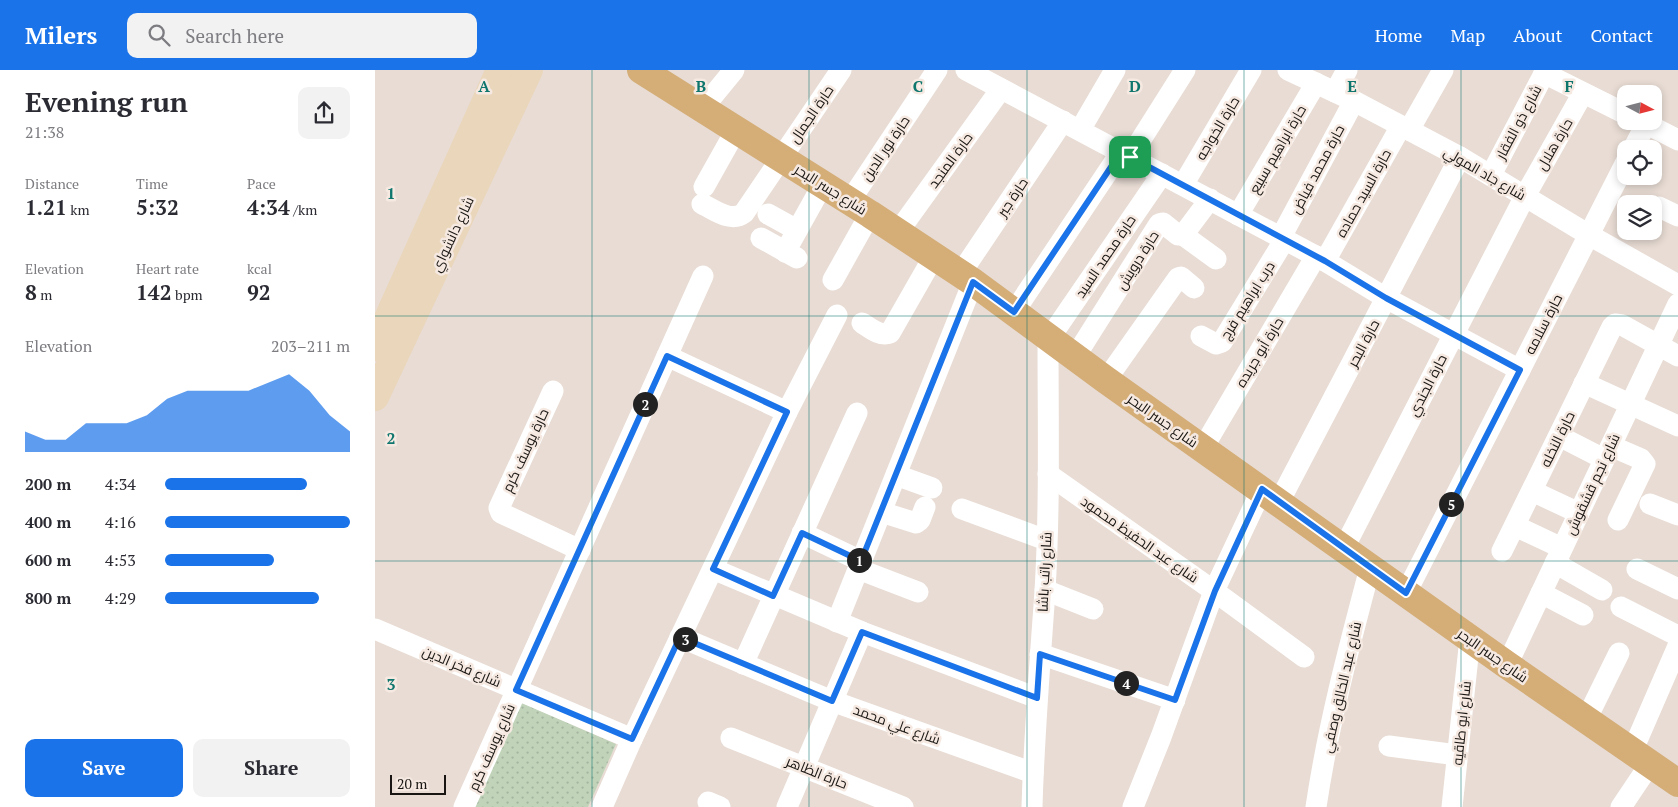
<!DOCTYPE html>
<html lang="en">
<head>
<meta charset="utf-8">
<style>
	body { margin:0; font-family:"PT Serif",Cairo,serif; background:#f2f2f3; color:#2b2b33; height:100vh; display:flex; flex-direction:column; font-size:19px; white-space:nowrap }
	* { box-sizing:border-box; margin:0 }
	p { font-size:16px; color:#7c7c81 }
	.icon { flex:none; width:28px; height:28px; fill:none; stroke:currentColor; stroke-width:2; stroke-linecap:round; stroke-linejoin:round }
	.map { position:relative; flex:1; overflow:hidden }
	.sheet { display:flex; flex-direction:column; background:#fff; width:375px }
	.sheet>* { flex:none }
	.needle { width:32px; rotate:97deg }
	.buttons { position:absolute; left:1242px; top:15px; display:grid; gap:10px }
	.buttons a { display:grid; place-items:center; width:45px; height:45px; border-radius:10px; background:#fff; box-shadow:0 2px 8px #0003; font-size:25px }
	.scale { position:absolute; left:15px; bottom:12px; width:56px; box-sizing:border-box; padding-left:5px; border:2px solid #191512; border-top:0; font-size:14px; line-height:18px; white-space:nowrap; color:#191512; -webkit-text-stroke:4px #f5e9e1; paint-order:stroke }
	.pin { position:absolute; display:grid; place-items:center; width:42px; height:42px; color:#fff; margin:-21px; border-radius:10px; box-shadow:0 2px 8px #0006 }
	.km { position:absolute; width:25px; height:25px; margin:-12px; border-radius:50%; background:#222; color:#fff; font-size:14px; line-height:25px; text-align:center }
	.round { display:grid; place-items:center; flex:none; width:52px; height:52px; border-radius:10px; background:#f2f2f3 }
	.summary { display:flex; align-items:center; justify-content:space-between; height:85px; padding:0 25px }
	h1 { font-size:28px; font-weight:700; line-height:38px }
	.figures { display:grid; grid-template-columns:repeat(3,1fr); gap:8px; height:85px; padding:5px 25px }
	.figures div { display:grid; align-content:center }
	.figures b { font-size:21px; font-weight:700 }
	.figures small { font-size:14px; font-weight:400 }
	.figures p { font-size:14px }
	.chart { height:140px; padding:10px 25px }
	.chart p { display:flex; justify-content:space-between }
	.chart svg { width:100%; height:90px; margin-top:5px; fill:#1a73e8; opacity:.7 }
	.cta { display:flex; gap:10px; margin-top:auto; padding:10px 25px }
	.cta a { flex:1; height:58px; border-radius:10px; background:#1a73e8; color:#fff; font-size:20px; font-weight:700; line-height:58px; text-align:center }
	.cta a+a { background:#f2f2f3; color:#2b2b33 }
	ul { padding:0 25px; list-style:none; font-size:16px }
	li { display:grid; grid-template-columns:80px 60px 1fr; align-items:center; height:38px }
	li i { height:12px; border-radius:6px; background:#1a73e8 }
	header { display:flex; align-items:center; gap:30px; box-sizing:border-box; height:70px; padding:0 25px; background:#1a73e8; color:#fff }
	header strong { font-size:24px }
	nav { display:flex; gap:28px; margin-inline-start:auto; font-size:18px }
	.search { width:350px; height:45px; background:#f2f2f3; display:flex; align-items:center; gap:12px; box-sizing:border-box; padding:0 18px; border-radius:10px; color:#7c7c81; font-size:19px }
	main { display:flex; flex:1; min-height:0 }
	.map>svg:first-child { display:block }
	.grass { fill:url(#grass-dots) }
	.lines { fill:none; stroke-linecap:round; stroke-linejoin:round }
	.street { stroke:#fff; stroke-width:21 }
	.secondary { stroke:#ead6bb; stroke-width:28 }
	.primary { stroke:#d4ad77; stroke-width:28 }
	.route-casing { stroke:#fff; stroke-width:10 }
	.route { stroke:#1a73e8; stroke-width:6 }
	.grid { fill:none; stroke:#0f766e; stroke-width:1; stroke-opacity:0.55 }
	.labels { text-anchor:middle; dominant-baseline:central; stroke-width:5; stroke-linejoin:round; paint-order:stroke }
	.street-label { font-size:14px; fill:#191512; stroke:#f5e9e1 }
	.grid-label { font-size:16px; text-anchor:middle; font-weight:bold; fill:#0f766e; stroke:#f5e9e1; stroke-width:5; stroke-linejoin:round; paint-order:stroke }
</style>
</head>
<body>
<header>
<strong>Milers</strong>
<div class="search"><svg class="icon" aria-label="search" viewBox="0 0 24 24"><circle cx="10" cy="10" r="6"/><path d="M15 15l6 6"/></svg>Search here</div>
<nav><a>Home</a><a>Map</a><a>About</a><a>Contact</a></nav>
</header>
<main>
<section class="sheet">
<div class="summary"><div><h1>Evening run</h1><p>21:38</p></div><a class="round"><svg class="icon" aria-label="share" viewBox="0 0 24 24"><path d="M12 15V3M7 8l5-5 5 5M5 13v7h14v-7"/></svg></a></div>
<div class="figures">
<div><p>Distance</p><b>1.21<small> km</small></b></div>
<div><p>Time</p><b>5:32</b></div>
<div><p>Pace</p><b>4:34<small> /km</small></b></div>
</div>
<div class="figures">
<div><p>Elevation</p><b>8<small> m</small></b></div>
<div><p>Heart rate</p><b>142<small> bpm</small></b></div>
<div><p>kcal</p><b>92</b></div>
</div>
<div class="chart"><p><span>Elevation</span>203–211 m</p>
<svg viewBox="0 0 160 44" preserveAspectRatio="none"><path d="M0 44V34L10 38L20 38L30 30L40 30L50 30L60 26L70 18L80 14L90 14L100 14L110 14L120 10L130 6L140 14L150 26L160 34V44z"/></svg>
</div>
<ul>
<li><b>200 m</b>4:34<i style="width:77%"></i></li>
<li><b>400 m</b>4:16<i style="width:100%"></i></li>
<li><b>600 m</b>4:53<i style="width:59%"></i></li>
<li><b>800 m</b>4:29<i style="width:83%"></i></li>
</ul>
<div class="cta"><a>Save</a><a>Share</a></div>
</section>
<div class="map">
<svg width="1303" height="737" viewBox="0 0 1303 737">
	<defs>
		<pattern id="grass-dots" width="8" height="8" patternUnits="userSpaceOnUse" patternTransform="scale(1.25)"><rect width="8" height="8" fill="#c1d4ba"/><path d="M2 2h.1M6 6h.1" fill="none" stroke="#a5b59f" stroke-width="1.8" stroke-linecap="round"/></pattern>
	</defs>
	<rect width="100%" height="100%" fill="#e8dcd4"/>
	<path class="grass" d="M145 632 241 674 213 737H99Z"/>
	<g class="lines">
		<g class="street">
			<path d="M591 0 950 191 1011 228 1145 300"/>
			<path d="M913 0 979 31 1085 87 1214 165 1303 215"/>
			<path d="M1169 3 1251 44"/>
			<path d="M960 22 972 0"/>
			<path d="M327 39 359 0"/>
			<path d="M1266 51 1303 70"/>
			<path d="M705 60 740 0"/>
			<path d="M1034 60 1068 0"/>
			<path d="M1258 79 1271 54"/>
			<path d="M755 87 810 0"/>
			<path d="M1116 105 1171 0"/>
			<path d="M808 115 876 0"/>
			<path d="M329 117 361 60"/>
			<path d="M475 131 562 0"/>
			<path d="M327 134C340 140 356 153 369 143L466 0"/>
			<path d="M1284 137 1303 146"/>
			<path d="M393 144 422 160"/>
			<path d="M863 145 941 13"/>
			<path d="M523 162 626 19"/>
			<path d="M808 165 841 189"/>
			<path d="M906 167 979 31"/>
			<path d="M386 168 422 188"/>
			<path d="M410 182 448 114"/>
			<path d="M950 191 1026 56"/>
			<path d="M586 203 688 51"/>
			<path d="M458 210 495 144"/>
			<path d="M639 242 746 82"/>
			<path d="M487 253C495 258 505 267 515 263L559 186"/>
			<path d="M826 266 841 274 847 272 910 169"/>
			<path d="M674 269 787 104"/>
			<path d="M292 286 412 342"/>
			<path d="M700 287 784 154 788 153 803 165H808L835 129"/>
			<path d="M731 310 803 208 806 207 819 218"/>
			<path d="M1209 313 1303 356"/>
			<path d="M178 321 124 438 126 443 205 480"/>
			<path d="M1184 366 1229 389"/>
			<path d="M1236 376 1266 389 1270 394 1243 450"/>
			<path d="M828 378 941 186"/>
			<path d="M673 404 839 521 929 587"/>
			<path d="M521 405 557 418"/>
			<path d="M1157 421 1204 443"/>
			<path d="M904 432 1085 87"/>
			<path d="M1275 434 1303 445"/>
			<path d="M587 439 671 470"/>
			<path d="M506 442 541 453 545 450 550 437"/>
			<path d="M1140 456 1187 478"/>
			<path d="M427 463 486 491"/>
			<path d="M969 478 1150 126 1208 23"/>
			<path d="M1127 481 1237 257 1240 254 1247 255 1303 286"/>
			<path d="M1180 493 1227 520"/>
			<path d="M338 499 487 562 662 628"/>
			<path d="M483 499 543 522"/>
			<path d="M1262 499 1303 519"/>
			<path d="M670 520 718 539"/>
			<path d="M1031 523 1251 92"/>
			<path d="M1166 523 1208 545"/>
			<path d="M1246 537 1303 566"/>
			<path d="M462 552 598 212"/>
			<path d="M0 559 257 669"/>
			<path d="M305 567 457 631 658 703"/>
			<path d="M665 584 800 630"/>
			<path d="M368 594 482 343"/>
			<path d="M1132 595 1303 234"/>
			<path d="M1211 650 1244 583"/>
			<path d="M356 668 528 737"/>
			<path d="M1014 676 1082 685"/>
			<path d="M1257 682 1303 576"/>
			<path d="M333 732 345 737"/>
			<path d="M89 737 328 206"/>
			<path d="M227 737 257 669 412 342 462 245"/>
			<path d="M412 737 487 562"/>
			<path d="M657 737C659 665 665 593 670 521 675 437 673 351 673 267"/>
			<path d="M758 737 786 667 839 521 887 419"/>
			<path d="M941 737C953 656 974 577 995 498"/>
			<path d="M1077 737 1095 568"/>
			<path d="M1246 737 1275 694"/>
		</g>
		<g class="secondary">
			<path d="M0 277 125 0"/>
			<path d="M0 327 154 0"/>
		</g>
		<path class="primary" d="M266 0 495 144 598 212 731 310 1132 595 1303 713"/>
	</g>
	<g class="lines">
		<defs>
			<path id="route" d="M746 82 950 191 1011 228 1145 300 1031 523 887 419 840 521 800 630 665 584 662 628 487 562 457 631 305 567 257 669 141 620 292 286 412 342 338 499 398 526 427 463 486 491 598 212 639 242Z"/>
		</defs>
		<use href="#route" class="route-casing"/>
		<use href="#route" class="route"/>
	</g>
	<path class="grid" d="M217 0V737M434 0V737M652 0V737M869 0V737M1086 0V737M0 246H1303M0 491H1303"/>
	<g class="labels">
		<g class="street-label">
			<text transform="translate(436 44) rotate(-56)">حارة الجمال</text>
			<text transform="translate(1143 52) rotate(-62)">شارع ذو الفقار</text>
			<text transform="translate(842 58) rotate(-59)">حارة الخواجه</text>
			<text transform="translate(1179 74) rotate(-60)">حارة هلال</text>
			<text transform="translate(510 78) rotate(-56)">حارة نور الدين</text>
			<text transform="translate(902 79) rotate(-60)">حارة ابراهيم سبيع</text>
			<text transform="translate(575 90) rotate(-54)">حارة المنجد</text>
			<text transform="translate(942 99) rotate(-62)">حارة محمد فياض</text>
			<text transform="translate(1110 103) rotate(30)">شارع جاد المولي</text>
			<text transform="translate(456 119) rotate(32)">شارع جسر البحر</text>
			<text transform="translate(988 123) rotate(-61)">حارة السيد حماده</text>
			<text transform="translate(637 127) rotate(-56)">حارة جبر</text>
			<text transform="translate(77 164) rotate(-65)">شارع دانشواي</text>
			<text transform="translate(730 186) rotate(-56)">حارة محمد السيد</text>
			<text transform="translate(762 190) rotate(-58)">حارة درويش</text>
			<text transform="translate(872 230) rotate(-58)">درب ابراهيم فرج</text>
			<text transform="translate(1168 254) rotate(-63)">حارة سلامه</text>
			<text transform="translate(988 273) rotate(-62)">حارة البحر</text>
			<text transform="translate(884 282) rotate(-59)">حارة أبو جريده</text>
			<text transform="translate(1052 315) rotate(-63)">حارة الجندي</text>
			<text transform="translate(788 350) rotate(35)">شارع جسر البحر</text>
			<text transform="translate(1182 369) rotate(-64)">حارة النخله</text>
			<text transform="translate(150 380) rotate(-65)">حارة يوسف كرم</text>
			<text transform="translate(1217 414) rotate(-65)">شارع نجم قشقوش</text>
			<text transform="translate(765 469) rotate(35)">شارع عبد الحفيظ محمود</text>
			<text transform="translate(669 502) rotate(-87)">شارع راتب باشا</text>
			<text transform="translate(1118 585) rotate(35)">شارع جسر البحر</text>
			<text transform="translate(87 596) rotate(23)">شارع فخر الدين</text>
			<text transform="translate(966 617) rotate(-77)">شارع عبد الخالق وصفي</text>
			<text transform="translate(1086 653) rotate(-84)">شارع ابو طاقيه</text>
			<text transform="translate(522 654) rotate(20)">شارع علي محمد</text>
			<text transform="translate(116 677) rotate(-66)">شارع يوسف كرم</text>
			<text transform="translate(442 702) rotate(22)">حارة الظاهر</text>
		</g>
	</g>
	<g class="grid-label">
		<text x="109" y="22">A</text>
		<text x="326" y="22">B</text>
		<text x="543" y="22">C</text>
		<text x="760" y="22">D</text>
		<text x="977" y="22">E</text>
		<text x="1194" y="22">F</text>
		<text x="16" y="129">1</text>
		<text x="16" y="374">2</text>
		<text x="16" y="620">3</text>
	</g>
</svg>
<div class="buttons">
<a><svg class="needle" viewBox="-14 -14 28 28"><path d="M0-13l5 13h-10z" fill="#e53935"/><path d="M0 13l5-13h-10z" fill="#7c7c81"/></svg></a>
<a><svg class="icon" aria-label="locate" viewBox="0 0 24 24"><circle cx="12" cy="12" r="6"/><path d="M12 2v4M12 18v4M2 12h4M18 12h4"/></svg></a>
<a><svg class="icon" aria-label="layers" viewBox="0 0 24 24"><path d="M12 4l9 5-9 5-9-5zM3 14l9 5 9-5"/></svg></a>
</div>
<div class="scale">20 m</div>
<div class="pin" style="left:755px;top:87px;background:#1e9e55"><svg class="icon" aria-label="arrive" viewBox="0 0 24 24"><path d="M6 21V4h12l-3 4 3 4H6"/></svg></div>
<b class="km" style="left:484px;top:490px">1</b>
<b class="km" style="left:270px;top:334px">2</b>
<b class="km" style="left:310px;top:569px">3</b>
<b class="km" style="left:751px;top:613px">4</b>
<b class="km" style="left:1076px;top:434px">5</b>
</div>
</main>
</body>
</html>
